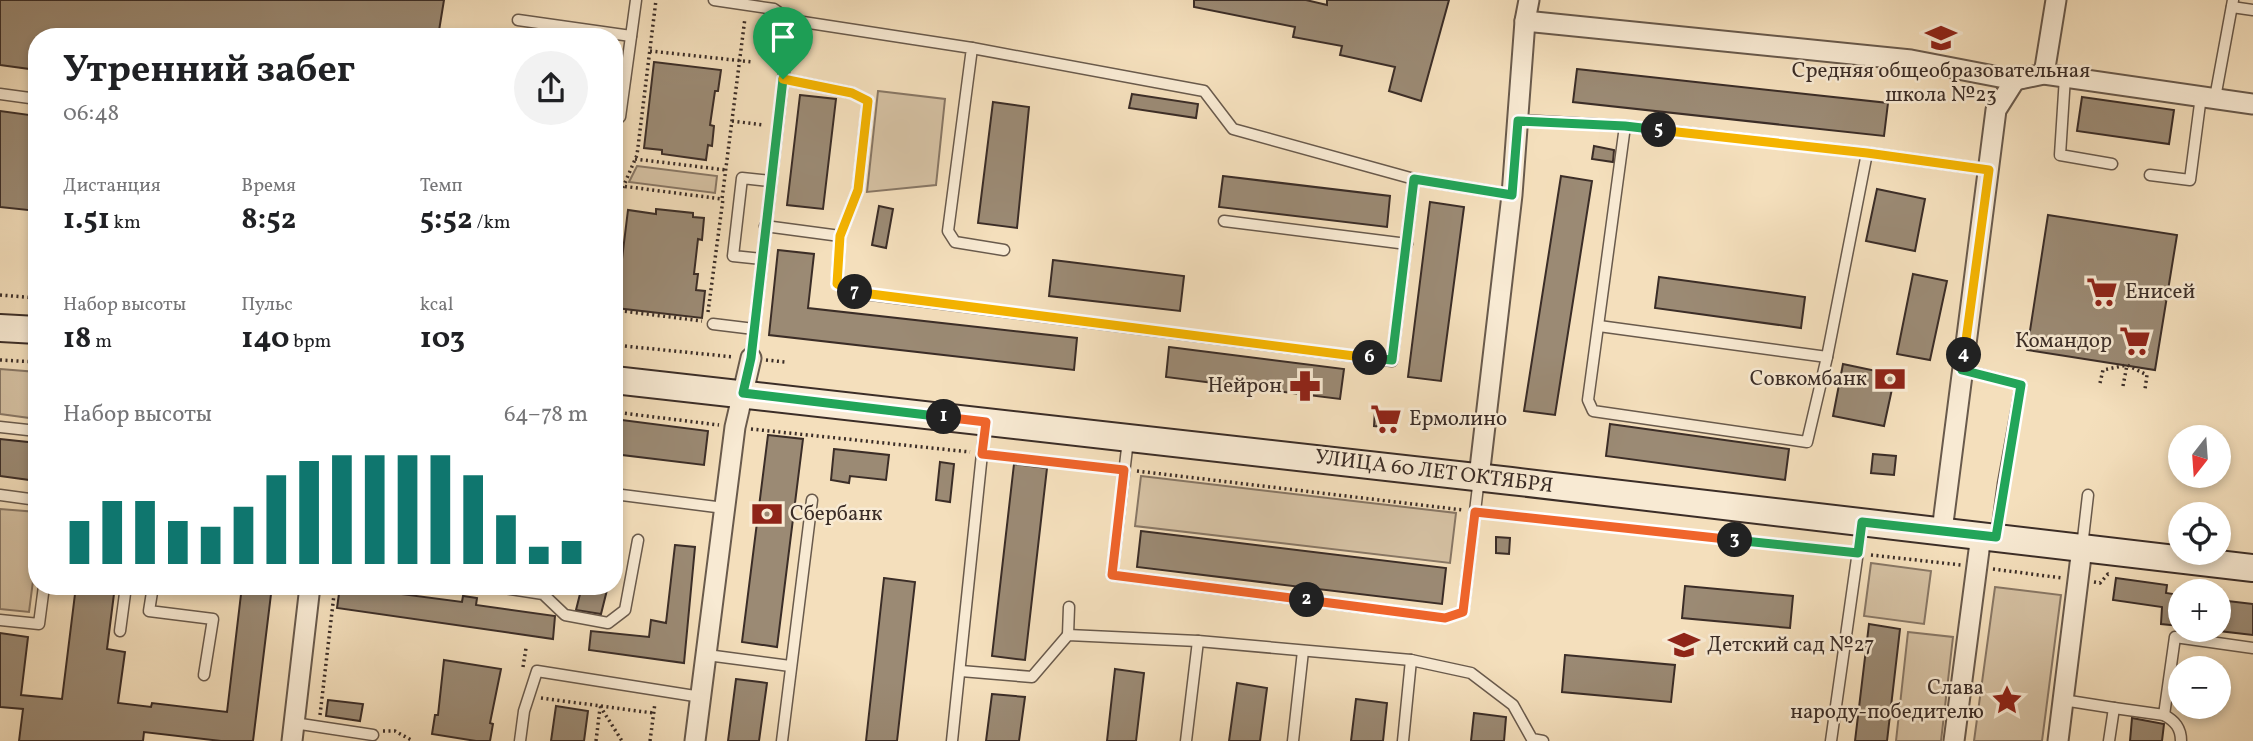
<!DOCTYPE html>
<html lang="ru">
<head>
<meta charset="utf-8">
<style>
	body { margin:0; font-family:Vollkorn,serif; background:#f2f2f2; color:#202124; height:100vh; display:flex; flex-direction:column; font-size:26px; white-space:nowrap }
	* { box-sizing:border-box; margin:0 }
	p { font-size:23px; color:#757577 }
	.icon { flex:none; width:38px; height:38px; fill:none; stroke:currentColor; stroke-width:2; stroke-linecap:round; stroke-linejoin:round }
	.map { position:relative; flex:1; overflow:hidden }
	.drawer { position:absolute; left:28px; top:28px; width:595px; height:567px; display:flex; flex-direction:column; background:#fff; border-radius:28px; box-shadow:0 4px 10px #0003 }
	.drawer>* { flex:none }
	.needle { width:46px; rotate:197deg }
	.controls { position:absolute; left:2168px; top:425px; display:grid; gap:14px }
	.controls a { display:grid; place-items:center; width:63px; height:63px; border-radius:50%; background:#fff; box-shadow:0 4px 10px #0003; font-size:35px }
	.pin { position:absolute; display:grid; place-items:center; width:60px; height:60px; color:#fff; margin:-72px -30px; border-radius:50% 50% 50% 0; rotate:-45deg; box-shadow:0 0 7px #0007 }
	.pin .icon { rotate:45deg }
	.km { position:absolute; width:35px; height:35px; margin:-18px; border-radius:50%; background:#222; color:#fff; font-size:19px; line-height:35px; text-align:center }
	.round { display:grid; place-items:center; flex:none; width:74px; height:74px; border-radius:37px; background:#f2f2f2 }
	.overview { display:flex; align-items:center; justify-content:space-between; height:119px; padding:0 35px }
	h1 { font-size:38px; font-weight:700; line-height:52px }
	.metrics { display:grid; grid-template-columns:repeat(3,1fr); gap:10px; height:119px; padding:7px 35px }
	.metrics div { display:grid; align-content:center }
	.metrics b { font-size:30px; font-weight:700 }
	.metrics small { font-size:19px; font-weight:400 }
	.metrics p { font-size:19px }
	.chart { height:196px; padding:14px 35px }
	.chart p { display:flex; justify-content:space-between }
	.chart svg { width:100%; height:126px; margin-top:7px; stroke:#0f766e; stroke-width:6 }
	.map>svg:first-child { display:block }
	.green { fill:#d5c1a3; stroke:#887765; stroke-width:2 }
	.building { fill:#9b8a74; stroke:#3b2d27; stroke-width:2 }
	.lines { fill:none; stroke-linecap:round; stroke-linejoin:round }
	.service-casing { stroke:#695a4c; stroke-width:13 }
	.minor-casing { stroke:#695a4c; stroke-width:23 }
	.secondary-casing { stroke:#3b2d27; stroke-width:30 }
	.path { stroke:#3b2d27; stroke-width:3.5; stroke-dasharray:2 3.5; stroke-linecap:butt }
	.service { stroke:#f8ead3; stroke-width:10 }
	.minor { stroke:#f8ead3; stroke-width:19 }
	.secondary { stroke:#f8ead3; stroke-width:26 }
	.split-1-casing { stroke:#fff; stroke-width:14 }
	.split-2-casing { stroke:#fff; stroke-width:14 }
	.split-3-casing { stroke:#fff; stroke-width:14 }
	.split-4-casing { stroke:#fff; stroke-width:14 }
	.split-5-casing { stroke:#fff; stroke-width:14 }
	.split-6-casing { stroke:#fff; stroke-width:14 }
	.split-7-casing { stroke:#fff; stroke-width:14 }
	.split-8-casing { stroke:#fff; stroke-width:14 }
	.split-1 { stroke:#22a559; stroke-width:9 }
	.split-2 { stroke:#f0652b; stroke-width:9 }
	.split-3 { stroke:#f0652b; stroke-width:9 }
	.split-4 { stroke:#22a559; stroke-width:9 }
	.split-5 { stroke:#f5b400; stroke-width:9 }
	.split-6 { stroke:#22a559; stroke-width:9 }
	.split-7 { stroke:#f5b400; stroke-width:9 }
	.split-8 { stroke:#f5b400; stroke-width:9 }
	.labels { text-anchor:middle; dominant-baseline:central; stroke-width:5; stroke-linejoin:round; paint-order:stroke }
	.poi-label { font-size:21px; fill:#3b2d27; stroke:#f8ead3; text-anchor:start }
	.street-label { font-size:21px; fill:#3b2d27; stroke:#f8ead3 }
</style>
</head>
<body>
<div class="map">
<svg width="2253" height="741" viewBox="0 0 2253 741">
	<rect width="100%" height="100%" fill="#f4dfbc"/>
	<filter id="stains"><feTurbulence type="fractalNoise" baseFrequency=".00286" numOctaves="4"/><feColorMatrix values="0 0 0 0 .2 0 0 0 0 .09 0 0 0 0 .02 0 0 0 .5 -.17"/></filter>
	<radialGradient id="worn" r=".72"><stop offset=".6" stop-color="#630" stop-opacity="0"/><stop offset="1" stop-color="#630" stop-opacity=".3"/></radialGradient>
	<g class="green">
		<path d="M878 91 945 99 936 185 867 192Z"/>
		<path d="M637 166 717 176 715 193 629 182Z"/>
		<path d="M0 369 37 372V419L0 414Z"/>
		<path d="M1141 476 1456 513 1450 563 1135 526Z"/>
		<path d="M0 509 37 512V550L29 612 0 609Z"/>
		<path d="M1871 563 1931 571 1924 624 1864 616Z"/>
		<path d="M1995 587 2061 595 2042 741H1974Z"/>
		<path d="M1908 632 1953 637 1941 741H1896Z"/>
	</g>
	<g class="building">
		<path d="M0 0H444L438 37H37V70L0 65Z"/>
		<path d="M1194 0H1306L1327 5V0H1449L1421 101 1389 91 1395 67 1340 55 1342 46 1293 37 1295 27 1194 7Z"/>
		<path d="M654 62 721 70 718 91H715L710 125 714 126 712 146 708 145 706 160 662 154V150L644 148Z"/>
		<path d="M1577 69 1888 103 1884 136 1573 102Z"/>
		<path d="M1132 94 1198 104 1196 118 1129 108Z"/>
		<path d="M800 95 836 99 823 209 787 205Z"/>
		<path d="M2082 97 2174 110 2169 144 2077 131Z"/>
		<path d="M993 102 1029 107 1017 228 978 223Z"/>
		<path d="M0 111 37 116V211L0 207Z"/>
		<path d="M1594 146 1614 150 1613 162 1592 159Z"/>
		<path d="M1223 176 1390 196 1387 227 1219 207Z"/>
		<path d="M1561 176 1592 181 1555 415 1524 411Z"/>
		<path d="M1877 189 1925 199 1915 251 1866 241Z"/>
		<path d="M1430 202 1464 207 1441 381 1408 377Z"/>
		<path d="M879 206 893 209 886 248 872 245Z"/>
		<path d="M656 209 693 213V217L704 218 702 240 698 239 694 274H698L696 290 705 291 702 318 616 308 628 210 656 214Z"/>
		<path d="M2048 215 2177 235 2155 370 2027 350Z"/>
		<path d="M778 250 814 254 808 308 1077 338 1074 370 769 335Z"/>
		<path d="M1053 260 1184 276 1180 311 1049 296Z"/>
		<path d="M1913 274 1947 281 1930 360 1897 354Z"/>
		<path d="M1659 277 1805 297 1801 328 1655 308Z"/>
		<path d="M1169 347 1344 369 1340 399 1166 377Z"/>
		<path d="M1843 364 1895 375 1884 426 1833 416Z"/>
		<path d="M1375 409 1394 411 1393 428 1374 426Z"/>
		<path d="M614 419 708 431 704 465 614 454Z"/>
		<path d="M1610 424 1789 449 1785 480 1606 456Z"/>
		<path d="M768 435 803 439 777 647 742 642Z"/>
		<path d="M0 439 37 443V481L0 476Z"/>
		<path d="M834 449 889 455 886 480 850 476 849 483 831 480Z"/>
		<path d="M1873 454 1896 456 1894 475 1871 473Z"/>
		<path d="M940 462 954 464 950 502 936 500Z"/>
		<path d="M1014 464 1047 468 1025 660 992 656Z"/>
		<path d="M1141 531 1446 568 1442 604 1137 567Z"/>
		<path d="M1496 537 1510 538 1509 554 1496 553Z"/>
		<path d="M675 545 695 547 684 663 589 650 591 631 649 637 651 620 666 623Z"/>
		<path d="M884 578 915 582 897 741H866Z"/>
		<path d="M2116 578 2167 585 2166 593 2180 595V626L2161 624 2162 607 2113 600Z"/>
		<path d="M76 586H115L107 649 125 652 118 703 151 707 152 703 227 712 242 586H272L253 741H221L144 732 143 741H19L23 709 0 707V633L28 637 21 695 62 699Z"/>
		<path d="M340 586 462 602 463 596 477 598 476 605 555 616 553 639 337 608Z"/>
		<path d="M582 586H608L601 614 576 610Z"/>
		<path d="M1685 586 1793 596 1790 628 1682 618Z"/>
		<path d="M2219 600 2253 604V635L2219 631Z"/>
		<path d="M1869 624 1900 629 1887 741H1855Z"/>
		<path d="M1565 655 1675 665 1671 702 1562 692Z"/>
		<path d="M444 660 501 669 490 723 493 724 490 741H476L432 734 435 715H438Z"/>
		<path d="M1115 669 1144 673 1136 741H1107Z"/>
		<path d="M736 679 767 683 759 741H728Z"/>
		<path d="M1237 683 1267 688 1260 741H1229Z"/>
		<path d="M992 694 1025 697 1019 741H986Z"/>
		<path d="M1356 699 1387 703 1383 741H1351Z"/>
		<path d="M328 700 363 704 360 721 326 716Z"/>
		<path d="M556 706 588 711 584 741H551Z"/>
		<path d="M1474 713 1506 717 1504 741H1471Z"/>
		<path d="M2132 718 2164 724 2162 741H2130Z"/>
	</g>
	<g class="lines">
		<defs>
			<g id="service">
				<path d="M714 0 774 9 790 20 972 48 948 231 955 242 1004 250"/>
				<path d="M2232 7 2253 10"/>
				<path d="M518 20 631 36"/>
				<path d="M972 48 1204 91 1233 129 1414 179 1512 195"/>
				<path d="M614 76 625 78"/>
				<path d="M2065 77 2060 155 2112 164"/>
				<path d="M783 79 852 93 868 101 858 190 840 236 837 284 857 293 1392 361 1414 179"/>
				<path d="M0 94 37 99"/>
				<path d="M2215 98 2233 0"/>
				<path d="M614 116 620 117 636 0"/>
				<path d="M1518 120 1625 126 1867 153 1989 170"/>
				<path d="M1625 126 1588 400 1593 411 1807 442 1827 357 1867 153"/>
				<path d="M2150 175 2190 180 2201 96"/>
				<path d="M1224 221 1407 244"/>
				<path d="M765 226 840 236"/>
				<path d="M762 259 733 256 742 178 770 181"/>
				<path d="M713 324 754 329"/>
				<path d="M1599 326 1827 357"/>
				<path d="M751 358 790 20"/>
				<path d="M1963 370 2021 385 2003 484 1996 536"/>
				<path d="M0 427 37 431"/>
				<path d="M1128 440 1112 575 1445 618 1463 612 1479 478"/>
				<path d="M614 494 724 508"/>
				<path d="M0 495 37 500"/>
				<path d="M2082 547 2088 495"/>
				<path d="M153 586 149 611 213 619 204 675"/>
				<path d="M490 586 543 594 565 615 608 623 625 610 638 540"/>
				<path d="M0 620 39 624 44 586"/>
				<path d="M120 631 126 586"/>
				<path d="M1068 635 1069 607"/>
				<path d="M707 655 790 666"/>
				<path d="M961 671 1032 677 1068 635 1198 641 1411 660 1471 673 1513 705 1532 739 1543 741"/>
				<path d="M2063 700 2114 708"/>
				<path d="M2164 715C2175 721 2181 728 2181 741"/>
				<path d="M294 723 373 735"/>
				<path d="M520 741 524 711 537 671 701 697"/>
				<path d="M782 741 812 500"/>
				<path d="M952 741 985 425"/>
				<path d="M1186 741 1198 641"/>
				<path d="M1293 741 1303 651"/>
				<path d="M1403 741 1411 660"/>
				<path d="M1831 741 1862 523"/>
				<path d="M2109 741 2114 708 2164 715 2175 637 2253 648"/>
			</g>
			<g id="minor">
				<path d="M1525 21 1911 60 2015 80 2026 77"/>
				<path d="M2044 74 2056 0"/>
				<path d="M1479 477 1512 195 1525 21 1529 0"/>
				<path d="M1942 531 1996 110 2015 80 2044 74 2253 104"/>
				<path d="M292 741 310 586"/>
				<path d="M695 741 735 427 751 358"/>
				<path d="M1954 741 1981 535"/>
				<path d="M2058 741 2082 548"/>
			</g>
			<g id="secondary">
				<path d="M0 328 37 330"/>
				<path d="M614 380 1511 481 2253 568"/>
			</g>
		</defs>
		<use href="#service" class="service-casing"/>
		<use href="#minor" class="minor-casing"/>
		<use href="#secondary" class="secondary-casing"/>
		<g class="path">
			<path d="M650 51 753 62"/>
			<path d="M732 121 764 125"/>
			<path d="M635 159 726 170"/>
			<path d="M614 185 722 199 745 18"/>
			<path d="M614 208 637 155 656 0"/>
			<path d="M0 295 37 298"/>
			<path d="M614 310 702 321"/>
			<path d="M708 312 723 199"/>
			<path d="M614 345 734 357"/>
			<path d="M0 360 37 362"/>
			<path d="M766 360 785 362"/>
			<path d="M2100 383 2103 370 2127 365 2147 375 2145 389"/>
			<path d="M2123 386 2127 365"/>
			<path d="M614 412 719 425"/>
			<path d="M751 429 970 452"/>
			<path d="M995 455 1112 468"/>
			<path d="M1137 471 1463 510"/>
			<path d="M1488 513 1846 552"/>
			<path d="M1871 555 1961 565"/>
			<path d="M1993 569 2062 578"/>
			<path d="M2094 582 2100 583 2108 574 2111 575"/>
			<path d="M523 667 526 648"/>
			<path d="M541 698 653 713"/>
			<path d="M600 706 622 741"/>
			<path d="M320 715 335 586"/>
			<path d="M383 731H395L413 741"/>
			<path d="M596 741 600 708"/>
			<path d="M650 741 655 703"/>
		</g>
		<use href="#service" class="service"/>
		<use href="#minor" class="minor"/>
		<use href="#secondary" class="secondary"/>
	</g>
	<g class="lines">
		<defs>
			<path id="split-1" d="M783 79 751 358 743 393 944 417"/>
			<path id="split-2" d="M944 417 986 422 982 454 1124 470 1112 575 1307 600"/>
			<path id="split-3" d="M1307 600 1445 618 1463 612 1475 512 1735 540"/>
			<path id="split-4" d="M1735 540 1858 553 1862 522 1996 537 2021 385 1962 370 1964 355"/>
			<path id="split-5" d="M1659 130 1867 153 1989 170 1964 355"/>
			<path id="split-6" d="M1370 358 1392 360 1414 179 1512 195 1518 121 1625 126 1659 130"/>
			<path id="split-7" d="M855 292 1370 358"/>
			<path id="split-8" d="M783 79 852 93 868 101 858 190 840 236 837 284 855 292"/>
		</defs>
		<use href="#split-1" class="split-1-casing"/>
		<use href="#split-2" class="split-2-casing"/>
		<use href="#split-3" class="split-3-casing"/>
		<use href="#split-4" class="split-4-casing"/>
		<use href="#split-5" class="split-5-casing"/>
		<use href="#split-6" class="split-6-casing"/>
		<use href="#split-7" class="split-7-casing"/>
		<use href="#split-8" class="split-8-casing"/>
		<use href="#split-1" class="split-1"/>
		<use href="#split-2" class="split-2"/>
		<use href="#split-3" class="split-3"/>
		<use href="#split-4" class="split-4"/>
		<use href="#split-5" class="split-5"/>
		<use href="#split-6" class="split-6"/>
		<use href="#split-7" class="split-7"/>
		<use href="#split-8" class="split-8"/>
	</g>
	<defs>
		<symbol id="school-bare" viewBox="-9 -9 18 18"><path d="M0-5L7-2L0 1L-7-2ZM-4 1L0 2.5L4 1V4Q0 6-4 4Z" fill="#8f2418" stroke="#f8ead3" stroke-width="2.5" paint-order="stroke"/></symbol>
		<symbol id="supermarket-bare" viewBox="-9 -9 18 18"><path d="M-6-5.5h2.5l.6 2H6L4.5 2H-2.5L-4.4-4H-6ZM-1.5 3.2a1.3 1.3 0 1 0 .1 0ZM3 3.2a1.3 1.3 0 1 0 .1 0Z" fill="#8f2418" stroke="#f8ead3" stroke-width="2.5" paint-order="stroke"/></symbol>
		<symbol id="bank-bare" viewBox="-9 -9 18 18"><path d="M-6-4H6V4H-6ZM0-2.3a2.3 2.3 0 1 0 0 4.6a2.3 2.3 0 1 0 0-4.6Z" fill="#8f2418" stroke="#f8ead3" stroke-width="2.5" paint-order="stroke"/></symbol>
		<symbol id="pharmacy-bare" viewBox="-9 -9 18 18"><path d="M-2-6h4v4h4v4h-4v4h-4v-4h-4v-4h4Z" fill="#8f2418" stroke="#f8ead3" stroke-width="2.5" paint-order="stroke"/></symbol>
		<symbol id="sight-bare" viewBox="-9 -9 18 18"><path d="M0-6L1.8-2.2L6-1.7L2.9 1.2L3.7 5.4L0 3.3L-3.7 5.4L-2.9 1.2L-6-1.7L-1.8-2.2Z" fill="#8f2418" stroke="#f8ead3" stroke-width="2.5" paint-order="stroke"/></symbol>
	</defs>
	<g fill-rule="evenodd">
		<use href="#school-bare" x="1919" y="16" width="44" height="44"/>
		<use href="#supermarket-bare" x="2080" y="270" width="44" height="44"/>
		<use href="#supermarket-bare" x="2113" y="319" width="44" height="44"/>
		<use href="#bank-bare" x="1868" y="357" width="44" height="44"/>
		<use href="#pharmacy-bare" x="1283" y="364" width="44" height="44"/>
		<use href="#supermarket-bare" x="1364" y="397" width="44" height="44"/>
		<use href="#bank-bare" x="745" y="492" width="44" height="44"/>
		<use href="#school-bare" x="1662" y="623" width="44" height="44"/>
		<use href="#sight-bare" x="1985" y="678" width="44" height="44"/>
	</g>
	<g class="labels">
		<g class="poi-label">
			<text x="1941" y="71" text-anchor="middle">Средняя общеобразовательная<tspan x="1941" dy="24">школа №23</tspan></text>
			<text x="2125" y="292">Енисей</text>
			<text x="2112" y="341" text-anchor="end">Командор</text>
			<text x="1867" y="379" text-anchor="end">Совкомбанк</text>
			<text x="1282" y="386" text-anchor="end">Нейрон</text>
			<text x="1409" y="419">Ермолино</text>
			<text x="790" y="514">Сбербанк</text>
			<text x="1707" y="645">Детский сад №27</text>
			<text x="1984" y="688" text-anchor="end">Слава<tspan x="1984" dy="24">народу-победителю</tspan></text>
		</g>
		<g class="street-label">
			<text transform="translate(1434 472) rotate(7)">УЛИЦА 60 ЛЕТ ОКТЯБРЯ</text>
		</g>
	</g>
	<rect width="100%" height="100%" filter="url(#stains)"/>
	<rect width="100%" height="100%" fill="url(#worn)"/>
</svg>
<div class="controls">
<a><svg class="needle" viewBox="-14 -14 28 28"><path d="M0-13l5 13h-10z" fill="#e53935"/><path d="M0 13l5-13h-10z" fill="#757577"/></svg></a>
<a><svg class="icon" aria-label="locate" viewBox="0 0 24 24"><circle cx="12" cy="12" r="6"/><path d="M12 2v4M12 18v4M2 12h4M18 12h4"/></svg></a>
<a>+</a>
<a>−</a>
</div>
<div class="pin" style="left:783px;top:79px;background:#1e9e55"><svg class="icon" aria-label="arrive" viewBox="0 0 24 24"><path d="M6 21V4h12l-3 4 3 4H6"/></svg></div>
<b class="km" style="left:944px;top:417px">1</b>
<b class="km" style="left:1307px;top:600px">2</b>
<b class="km" style="left:1735px;top:540px">3</b>
<b class="km" style="left:1964px;top:355px">4</b>
<b class="km" style="left:1659px;top:130px">5</b>
<b class="km" style="left:1370px;top:358px">6</b>
<b class="km" style="left:855px;top:292px">7</b>
<section class="drawer">
<div class="overview"><div><h1>Утренний забег</h1><p>06:48</p></div><a class="round"><svg class="icon" aria-label="share" viewBox="0 0 24 24"><path d="M12 15V3M7 8l5-5 5 5M5 13v7h14v-7"/></svg></a></div>
<div class="metrics">
<div><p>Дистанция</p><b>1.51<small> km</small></b></div>
<div><p>Время</p><b>8:52</b></div>
<div><p>Темп</p><b>5:52<small> /km</small></b></div>
</div>
<div class="metrics">
<div><p>Набор высоты</p><b>18<small> m</small></b></div>
<div><p>Пульс</p><b>140<small> bpm</small></b></div>
<div><p>kcal</p><b>103</b></div>
</div>
<div class="chart"><p><span>Набор высоты</span>64–78 m</p>
<svg viewBox="0 0 160 44" preserveAspectRatio="none"><path d="M5 44V29M15 44V22M25 44V22M35 44V29M45 44V31M55 44V24M65 44V13M75 44V8M85 44V6M95 44V6M105 44V6M115 44V6M125 44V13M135 44V27M145 44V38M155 44V36"/></svg>
</div>
</section>
</div>
</body>
</html>
